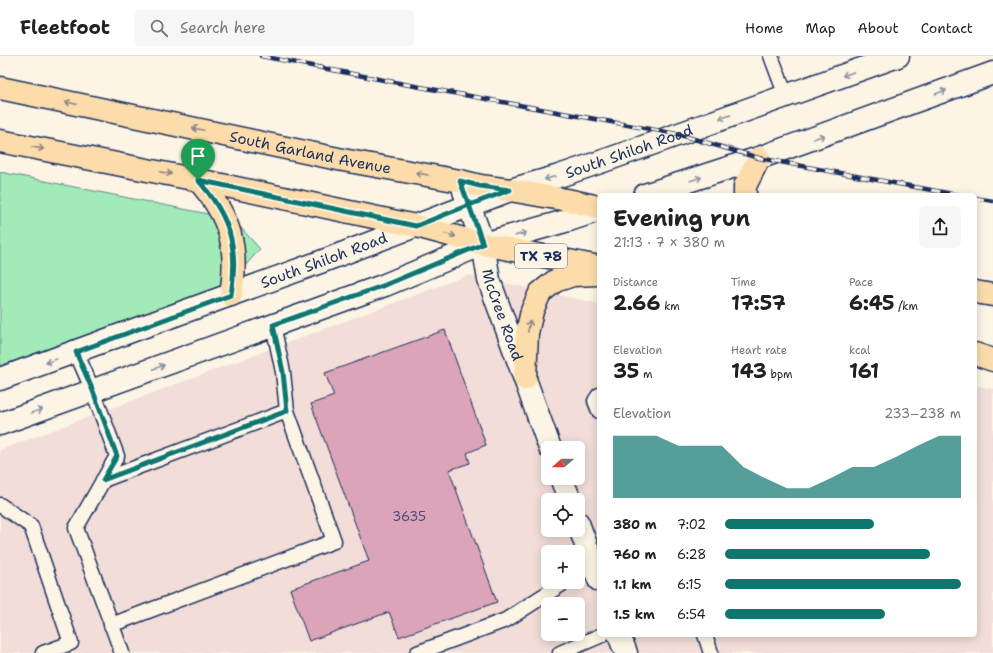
<!DOCTYPE html>
<html lang="en">
<head>
<meta charset="utf-8">
<style>
	body { margin:0; font-family:"Shantell Sans",sans-serif; background:#f6f6f6; color:#202124; height:100vh; display:flex; flex-direction:column; font-size:15px; white-space:nowrap }
	* { box-sizing:border-box; margin:0 }
	p { font-size:13px; color:#757577 }
	.icon { flex:none; width:22px; height:22px; fill:none; stroke:currentColor; stroke-width:2; stroke-linecap:round; stroke-linejoin:round }
	.map { position:relative; flex:1; overflow:hidden }
	.sheet { position:absolute; left:597px; top:137px; width:380px; height:444px; display:flex; flex-direction:column; background:#fff; border-radius:6px; box-shadow:0 2px 10px #0003 }
	.sheet>* { flex:none }
	.needle { width:26px; rotate:250deg }
	.fabs { position:absolute; left:541px; top:385px; display:grid; gap:8px }
	.fabs a { display:grid; place-items:center; width:44px; height:44px; border-radius:6px; background:#fff; box-shadow:0 2px 10px #0003; font-size:20px }
	.pin { position:absolute; display:grid; place-items:center; width:34px; height:34px; color:#fff; margin:-41px -17px; border-radius:50% 50% 50% 0; rotate:-45deg; box-shadow:0 0 4px #0007 }
	.pin .icon { rotate:45deg }
	.round { display:grid; place-items:center; flex:none; width:42px; height:42px; border-radius:6px; background:#f6f6f6 }
	.overview { display:flex; align-items:center; justify-content:space-between; height:68px; padding:0 16px }
	h1 { font-size:22px; font-weight:700; line-height:30px }
	.metrics { display:grid; grid-template-columns:repeat(3,1fr); gap:6px; height:68px; padding:4px 16px }
	.metrics div { display:grid; align-content:center }
	.metrics b { font-size:20px; font-weight:700 }
	.metrics small { font-size:11px; font-weight:400 }
	.metrics p { font-size:11px }
	.chart { height:112px; padding:8px 16px }
	.chart p { display:flex; justify-content:space-between }
	.chart svg { width:100%; height:72px; margin-top:4px; fill:#0f766e; opacity:.7 }
	ul { padding:0 16px; list-style:none; font-size:13px }
	li { display:grid; grid-template-columns:64px 48px 1fr; align-items:center; height:30px }
	li i { height:10px; border-radius:5px; background:#0f766e }
	header { display:flex; align-items:center; gap:24px; box-sizing:border-box; height:56px; padding:0 20px; background:#fff; border-bottom:1px solid #e0e0e0 }
	header strong { font-size:19px }
	nav { display:flex; gap:22px; margin-inline-start:auto; font-size:14px }
	.search { width:280px; height:36px; background:#f6f6f6; display:flex; align-items:center; gap:10px; box-sizing:border-box; padding:0 14px; border-radius:6px; color:#757577; font-size:15px }
	.map>svg:first-child { display:block }
	.built { fill:#f2ddd8; fill-rule:evenodd }
	.green { fill:#a2eab8; stroke:#5e8c8b }
	.building { fill:#dba4b9; stroke:#1b2f5e }
	.lines { fill:none; stroke-linecap:round; stroke-linejoin:round }
	.service-casing { stroke:#1b2f5e; stroke-width:17 }
	.secondary-casing { stroke:#1b2f5e; stroke-width:25 }
	.primary-casing { stroke:#1b2f5e; stroke-width:25 }
	.service { stroke:#fcf5e5; stroke-width:14 }
	.secondary { stroke:#fcf5e5; stroke-width:22 }
	.primary { stroke:#fddcac; stroke-width:22 }
	.rail-casing { stroke:#1b2f5e; stroke-width:4.5 }
	.rail { stroke:#fcf5e5; stroke-width:3; stroke-dasharray:9; stroke-linecap:butt }
	.oneway { stroke:#8c92a2 }
	.oneway2 { stroke:#8c8685 }
	.route-casing { stroke:#fff; stroke-width:8 }
	.route { stroke:#0f766e; stroke-width:5 }
	.labels { text-anchor:middle; dominant-baseline:central; stroke-width:3; stroke-linejoin:round; paint-order:stroke }
	.number-label { font-size:13px; fill:#4b4c75 }
	.shield { fill:#fcf5e5; stroke:#5e6a86; stroke-width:1 }
	.shield-label { font-size:14px; font-weight:bold; fill:#1b2f5e }
	.street-label { font-size:15px; fill:#1b2f5e; stroke:#fcf5e5 }
</style>
</head>
<body>
<header>
<strong>Fleetfoot</strong>
<div class="search"><svg class="icon" aria-label="search" viewBox="0 0 24 24"><circle cx="10" cy="10" r="6"/><path d="M15 15l6 6"/></svg>Search here</div>
<nav><a>Home</a><a>Map</a><a>About</a><a>Contact</a></nav>
</header>
<div class="map">
<svg width="993" height="597" viewBox="0 0 993 597">
	<rect width="100%" height="100%" fill="#fcf5e5"/>
	<filter id="ink" filterUnits="userSpaceOnUse"><feTurbulence type="fractalNoise" baseFrequency=".025" numOctaves="2"/><feDisplacementMap in="SourceGraphic" scale="8" xChannelSelector="R" yChannelSelector="G"/><feConvolveMatrix kernelMatrix="1 2 1 2 8 2 1 2 1" color-interpolation-filters="sRGB"/></filter>
	<g filter="url(#ink)">
		<path class="built" d="M469 219 599 248V579H975V329L993 333V597H0V394ZM548 392H578V422H548ZM548 444H578V474H548ZM548 496H578V526H548ZM548 548H578V578H548Z"/>
		<path class="green" d="M0 116 233 163 260 193 230 227 0 310Z"/>
		<path class="building" d="M445 274 486 389 467 397 470 407 449 414 497 546 399 581 389 556 309 585 290 533 369 505 311 348 334 340 325 317Z"/>
		<g class="lines">
			<defs>
				<g id="service">
					<path d="M771 0 786 40"/>
					<path d="M273 269 283 316 287 355"/>
					<path d="M76 296 93 335 117 400 76 472 122 597"/>
					<path d="M599 339 595 345 599 355"/>
					<path d="M103 424 287 355 334 485 111 569"/>
					<path d="M0 449 31 470 71 587 43 597"/>
					<path d="M578 518 593 508"/>
					<path d="M705 579 711 597"/>
					<path d="M417 597 506 564 565 526"/>
					<path d="M560 597 602 579"/>
				</g>
				<g id="secondary">
					<path id="s1" d="M464 135 483 188 489 224 550 392"/>
					<path d="M645 139 759 102 993 17"/>
					<path id="s2" d="M0 323 323 205 510 134 559 120 612 102 898 0"/>
					<path d="M0 368 385 229 483 188 569 164 599 154"/>
					<path d="M561 422 570 444"/>
					<path d="M578 467 599 524"/>
					<path d="M619 579 626 597"/>
				</g>
				<g id="primary">
					<path id="s3" d="M0 32 343 104 460 125 480 130 510 134 567 144 599 151"/>
					<path d="M0 85 198 124 416 170 483 188 599 211"/>
					<path d="M198 124C230 160 239 191 231 239"/>
					<path d="M745 139V130L759 102"/>
					<path d="M975 236 993 239"/>
					<path d="M975 298 993 304"/>
					<path d="M525 323 527 277 532 255 540 237 555 225 573 219 597 218"/>
				</g>
			</defs>
			<use href="#service" class="service-casing"/>
			<use href="#secondary" class="secondary-casing"/>
			<use href="#primary" class="primary-casing"/>
			<use href="#service" class="service"/>
			<use href="#secondary" class="secondary"/>
			<use href="#primary" class="primary"/>
			<defs>
				<g id="rail">
					<path d="M261 0 404 28 677 78 759 102 958 139"/>
					<path d="M975 142 993 145"/>
				</g>
			</defs>
			<use href="#rail" class="rail-casing"/>
			<use href="#rail" class="rail"/>
		</g>
		<defs><path id="oneway-shaft" d="M-6 0H5M1.5-3L5.5 0L1.5 3" fill="none" stroke-width="1.6" stroke-linecap="round" stroke-linejoin="round"/></defs>
		<g class="oneway">
			<use href="#oneway-shaft" transform="translate(848 18) rotate(160)"/>
			<use href="#oneway-shaft" transform="translate(941 36) rotate(-20)"/>
			<use href="#oneway-shaft" transform="translate(725 61) rotate(161)"/>
			<use href="#oneway-shaft" transform="translate(819 81) rotate(-20)"/>
			<use href="#oneway-shaft" transform="translate(550 122) rotate(164)"/>
			<use href="#oneway-shaft" transform="translate(696 123) rotate(-18)"/>
			<use href="#oneway-shaft" transform="translate(521 178) rotate(-16)"/>
			<use href="#oneway-shaft" transform="translate(51 305) rotate(160)"/>
			<use href="#oneway-shaft" transform="translate(159 311) rotate(-20)"/>
			<use href="#oneway-shaft" transform="translate(37 355) rotate(-20)"/>
		</g>
		<g class="oneway2">
			<use href="#oneway-shaft" transform="translate(71 47) rotate(-168)"/>
			<use href="#oneway-shaft" transform="translate(198 73) rotate(-168)"/>
			<use href="#oneway-shaft" transform="translate(38 92) rotate(11)"/>
			<use href="#oneway-shaft" transform="translate(166 117) rotate(11)"/>
			<use href="#oneway-shaft" transform="translate(422 118) rotate(-170)"/>
			<use href="#oneway-shaft" transform="translate(450 179) rotate(15)"/>
			<use href="#oneway-shaft" transform="translate(529 270) rotate(-78)"/>
		</g>
	</g>
	<g class="lines" filter="url(#ink)">
		<defs>
			<path id="route" d="M198 124C230 160 239 191 231 239L76 296 93 335 117 400 103 424 287 355 283 316 273 269 385 229 483 188 469 149 510 134 480 130 460 125 469 149 416 170 198 124"/>
		</defs>
		<use href="#route" class="route-casing"/>
		<use href="#route" class="route"/>
	</g>
	<g class="labels">
		<g class="number-label">
			<text x="409" y="460">3635</text>
		</g>
		<rect class="shield" x="515" y="188" width="52" height="24" rx="3"/>
		<g class="shield-label">
			<text x="541" y="200">TX 78</text>
		</g>
		<g class="street-label">
			<text stroke="none"><textPath href="#s2" startOffset="669">South Shiloh Road</textPath></text>
			<text stroke="none"><textPath href="#s3" startOffset="317">South Garland Avenue</textPath></text>
			<text stroke="none"><textPath href="#s2" startOffset="345">South Shiloh Road</textPath></text>
			<text stroke="none"><textPath href="#s1" startOffset="130">McCree Road</textPath></text>
		</g>
	</g>
</svg>
<div class="fabs">
<a><svg class="needle" viewBox="-14 -14 28 28"><path d="M0-13l5 13h-10z" fill="#e53935"/><path d="M0 13l5-13h-10z" fill="#757577"/></svg></a>
<a><svg class="icon" aria-label="locate" viewBox="0 0 24 24"><circle cx="12" cy="12" r="6"/><path d="M12 2v4M12 18v4M2 12h4M18 12h4"/></svg></a>
<a>+</a>
<a>−</a>
</div>
<div class="pin" style="left:198px;top:124px;background:#1e9e55"><svg class="icon" aria-label="arrive" viewBox="0 0 24 24"><path d="M6 21V4h12l-3 4 3 4H6"/></svg></div>
<section class="sheet">
<div class="overview"><div><h1>Evening run</h1><p>21:13 · 7 × 380 m</p></div><a class="round"><svg class="icon" aria-label="share" viewBox="0 0 24 24"><path d="M12 15V3M7 8l5-5 5 5M5 13v7h14v-7"/></svg></a></div>
<div class="metrics">
<div><p>Distance</p><b>2.66<small> km</small></b></div>
<div><p>Time</p><b>17:57</b></div>
<div><p>Pace</p><b>6:45<small> /km</small></b></div>
</div>
<div class="metrics">
<div><p>Elevation</p><b>35<small> m</small></b></div>
<div><p>Heart rate</p><b>143<small> bpm</small></b></div>
<div><p>kcal</p><b>161</b></div>
</div>
<div class="chart"><p><span>Elevation</span>233–238 m</p>
<svg viewBox="0 0 160 44" preserveAspectRatio="none"><path d="M0 44V6L10 6L20 6L30 12L40 12L50 12L60 25L70 32L80 38L90 38L100 32L110 25L120 25L130 19L140 12L150 6L160 6V44z"/></svg>
</div>
<ul>
<li><b>380 m</b>7:02<i style="width:63%"></i></li>
<li><b>760 m</b>6:28<i style="width:87%"></i></li>
<li><b>1.1 km</b>6:15<i style="width:100%"></i></li>
<li><b>1.5 km</b>6:54<i style="width:68%"></i></li>
</ul>
</section>
</div>
</body>
</html>
